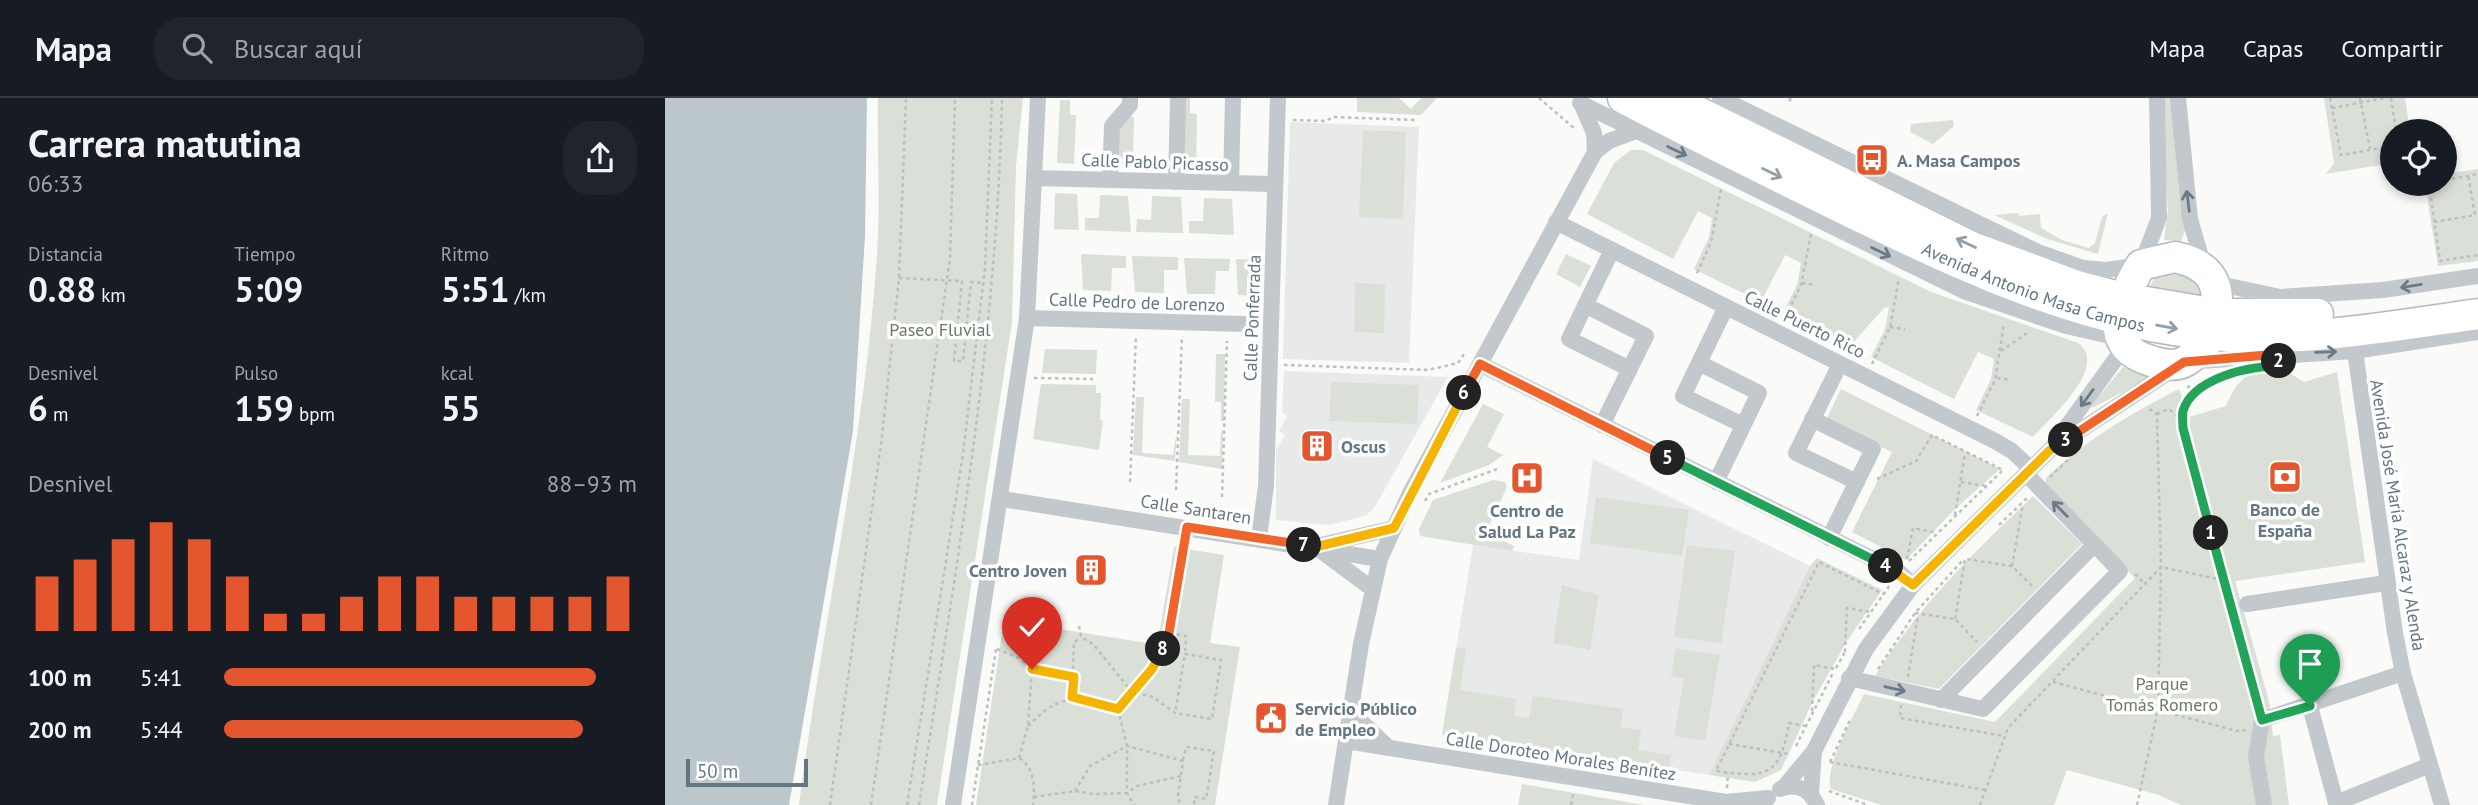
<!DOCTYPE html>
<html lang="es">
<head>
<meta charset="utf-8">
<style>
	body { margin:0; font-family:"PT Sans",sans-serif; background:#20242c; color:#f1f3f6; height:100vh; display:flex; flex-direction:column; font-size:26px; white-space:nowrap }
	* { box-sizing:border-box; margin:0 }
	p { font-size:23px; color:#9ea1a6 }
	.icon { flex:none; width:38px; height:38px; fill:none; stroke:currentColor; stroke-width:2; stroke-linecap:round; stroke-linejoin:round }
	.map { position:relative; flex:1; overflow:hidden }
	.drawer { display:flex; flex-direction:column; background:#171b24; width:665px }
	.drawer>* { flex:none }
	.buttons { position:absolute; left:1715px; top:21px; display:grid; gap:14px }
	.buttons a { display:grid; place-items:center; width:77px; height:77px; border-radius:50%; background:#171b24; box-shadow:0 4px 10px #0003; font-size:35px }
	.scale { position:absolute; left:21px; bottom:18px; width:122px; box-sizing:border-box; padding-left:7px; border:4px solid #657683; border-top:0; font-size:19px; line-height:24px; white-space:nowrap; color:#657683; -webkit-text-stroke:5px #fff; paint-order:stroke }
	.pin { position:absolute; display:grid; place-items:center; width:60px; height:60px; color:#fff; margin:-72px -30px; border-radius:50% 50% 50% 0; rotate:-45deg; box-shadow:0 0 7px #0007 }
	.pin .icon { rotate:45deg }
	.km { position:absolute; width:35px; height:35px; margin:-18px; border-radius:50%; background:#222; color:#fff; font-size:19px; line-height:35px; text-align:center }
	.round { display:grid; place-items:center; flex:none; width:74px; height:74px; border-radius:28px; background:#20242c }
	.overview { display:flex; align-items:center; justify-content:space-between; height:119px; padding:0 28px }
	h1 { font-size:38px; font-weight:800; line-height:52px }
	.stats { display:grid; grid-template-columns:repeat(3,1fr); gap:10px; height:119px; padding:7px 28px }
	.stats div { display:grid; align-content:center }
	.stats b { font-size:35px; font-weight:800 }
	.stats small { font-size:19px; font-weight:400 }
	.stats p { font-size:19px }
	.chart { height:196px; padding:14px 28px }
	.chart p { display:flex; justify-content:space-between }
	.chart svg { width:100%; height:126px; margin-top:7px; stroke:#e4572e; stroke-width:6 }
	ul { padding:0 28px; list-style:none; font-size:23px }
	li { display:grid; grid-template-columns:112px 84px 1fr; align-items:center; height:52px }
	li i { height:18px; border-radius:9px; background:#e4572e }
	header { display:flex; align-items:center; gap:42px; box-sizing:border-box; height:98px; padding:0 35px; background:#171b24; border-bottom:2px solid #363941 }
	header strong { font-size:33px }
	nav { display:flex; gap:38px; margin-inline-start:auto; font-size:24px }
	.search { width:490px; height:63px; background:#20242c; display:flex; align-items:center; gap:18px; box-sizing:border-box; padding:0 24px; border-radius:28px; color:#9ea1a6; font-size:26px }
	main { display:flex; flex:1; min-height:0 }
	.map>svg:first-child { display:block }
	.built { fill:#e8e9e9 }
	.green { fill:#dadfd7 }
	.water { fill:#bbc7cb }
	.lines { fill:none; stroke-linecap:round; stroke-linejoin:round }
	.highway-casing { stroke:#b4b9bd; stroke-width:33 }
	.path { stroke:#bbbfc2; stroke-width:2.5; stroke-dasharray:3.5 3.5; stroke-linecap:butt }
	.street { stroke:#c3c8cc; stroke-width:16 }
	.highway { stroke:#fff; stroke-width:30 }
	.oneway { stroke:#6a7a87 }
	.oneway2 { stroke:#939fa8 }
	.split-1-casing { stroke:#fff; stroke-width:14 }
	.split-2-casing { stroke:#fff; stroke-width:14 }
	.split-3-casing { stroke:#fff; stroke-width:14 }
	.split-4-casing { stroke:#fff; stroke-width:14 }
	.split-5-casing { stroke:#fff; stroke-width:14 }
	.split-6-casing { stroke:#fff; stroke-width:14 }
	.split-7-casing { stroke:#fff; stroke-width:14 }
	.split-8-casing { stroke:#fff; stroke-width:14 }
	.split-9-casing { stroke:#fff; stroke-width:14 }
	.split-1 { stroke:#22a559; stroke-width:9 }
	.split-2 { stroke:#22a559; stroke-width:9 }
	.split-3 { stroke:#f0652b; stroke-width:9 }
	.split-4 { stroke:#f5b400; stroke-width:9 }
	.split-5 { stroke:#22a559; stroke-width:9 }
	.split-6 { stroke:#f0652b; stroke-width:9 }
	.split-7 { stroke:#f5b400; stroke-width:9 }
	.split-8 { stroke:#f0652b; stroke-width:9 }
	.split-9 { stroke:#f5b400; stroke-width:9 }
	.labels { text-anchor:middle; dominant-baseline:central; stroke-width:7; stroke-linejoin:round; paint-order:stroke }
	.poi-label { font-size:18px; font-weight:bold; fill:#657683; stroke:#fff; text-anchor:start }
	.street-label { font-size:18px; fill:#657683; stroke:#fff }
	.park-label { font-size:18px; fill:#687a64; stroke:#fff }
</style>
</head>
<body>
<header>
<strong>Mapa</strong>
<div class="search"><svg class="icon" aria-label="search" viewBox="0 0 24 24"><circle cx="10" cy="10" r="6"/><path d="M15 15l6 6"/></svg>Buscar aquí</div>
<nav><a>Mapa</a><a>Capas</a><a>Compartir</a></nav>
</header>
<main>
<section class="drawer">
<div class="overview"><div><h1>Carrera matutina</h1><p>06:33</p></div><a class="round"><svg class="icon" aria-label="share" viewBox="0 0 24 24"><path d="M12 15V3M7 8l5-5 5 5M5 13v7h14v-7"/></svg></a></div>
<div class="stats">
<div><p>Distancia</p><b>0.88<small> km</small></b></div>
<div><p>Tiempo</p><b>5:09</b></div>
<div><p>Ritmo</p><b>5:51<small> /km</small></b></div>
</div>
<div class="stats">
<div><p>Desnivel</p><b>6<small> m</small></b></div>
<div><p>Pulso</p><b>159<small> bpm</small></b></div>
<div><p>kcal</p><b>55</b></div>
</div>
<div class="chart"><p><span>Desnivel</span>88–93 m</p>
<svg viewBox="0 0 160 44" preserveAspectRatio="none"><path d="M5 44V25M15 44V19M25 44V12M35 44V6M45 44V12M55 44V25M65 44V38M75 44V38M85 44V32M95 44V25M105 44V25M115 44V32M125 44V32M135 44V32M145 44V32M155 44V25"/></svg>
</div>
<ul>
<li><b>100 m</b>5:41<i style="width:90%"></i></li>
<li><b>200 m</b>5:44<i style="width:87%"></i></li>
</ul>
</section>
<div class="map">
<svg width="1813" height="707" viewBox="0 0 1813 707">
	<rect width="100%" height="100%" fill="#fafaf8"/>
	<g class="built">
		<path d="M625 24 754 29 744 265 618 261Z"/>
		<path d="M619 273 783 279 709 410 700 418 664 427 611 422V353L620 337 614 333 622 318 617 314Z"/>
		<path d="M928 361 1145 468 1044 677 777 637 808 447 914 462Z"/>
	</g>
	<g class="green">
		<path d="M213 0H358L351 68 347 224 272 707H134C157 528 198 350 211 170 216 114 212 56 213 0Z"/>
		<path d="M515 0H525V15L532 16 531 70 514 69Z"/>
		<path d="M692 0H734L746 11 756 0H772L756 17 692 14Z"/>
		<path d="M1496 0H1506L1514 94 1521 130 1516 143 1499 142 1503 113Z"/>
		<path d="M1659 0H1740L1745 33H1727V65L1661 76 1669 65Z"/>
		<path d="M395 2H405V17H411L409 66 392 65Z"/>
		<path d="M463 19H469L468 67H448L449 29Z"/>
		<path d="M1288 22 1289 28 1268 46 1245 34 1246 26Z"/>
		<path d="M698 32 741 34 738 121 694 119Z"/>
		<path d="M966 52H978L1266 194 1413 245C1445 268 1385 320 1368 339L1311 312 1326 281 1329 261 1313 254 1289 301 1206 259 1220 231 1224 209 1219 210 1184 249 1118 215 1132 187 1136 165 1120 157 1096 204 1029 171 1044 139 1047 120 1033 113 1008 161 922 116 949 65Z"/>
		<path d="M1813 71V163L1773 168 1760 86H1780V76Z"/>
		<path d="M390 95 412 96 414 132 389 131Z"/>
		<path d="M435 97 463 98 466 134 420 132V120H434Z"/>
		<path d="M487 98 516 99 518 135 471 134 472 121 486 122Z"/>
		<path d="M539 100 567 101 569 137 524 135V123H538Z"/>
		<path d="M1353 115 1354 118 1375 116 1376 130 1397 142 1424 150 1430 145 1437 119 1443 115 1433 156 1382 141 1329 117Z"/>
		<path d="M416 156 461 158V170H447L446 193 418 192Z"/>
		<path d="M901 156 926 168 915 189 891 176Z"/>
		<path d="M467 158 513 159V172H499V195L470 194Z"/>
		<path d="M519 160 565 161 564 173H551L550 196H522Z"/>
		<path d="M571 161 596 162 594 198 573 197Z"/>
		<path d="M1511 171 1537 188 1538 204 1480 195 1491 178Z"/>
		<path d="M690 185 720 186 719 235 689 234Z"/>
		<path d="M380 251 432 252 431 276 377 275Z"/>
		<path d="M551 256H560L559 323H556V304H550Z"/>
		<path d="M1458 269 1485 280 1427 310V307Z"/>
		<path d="M1605 270 1620 272 1639 284 1672 274 1700 464 1570 483 1604 603 1608 638 1615 637 1624 707H1516L1494 697 1402 672 1389 707H1216L1166 691C1158 670 1190 616 1199 596L1330 624 1470 480 1380 387 1381 380C1421 342 1465 316 1514 291L1524 319 1561 308C1570 286 1581 273 1605 270Z"/>
		<path d="M666 284 754 287 752 326 664 323Z"/>
		<path d="M376 286 431 287V295H436L435 322 438 323 434 352 368 341Z"/>
		<path d="M1176 291 1335 371 1289 412 1241 462 1187 434 1227 354 1161 322Z"/>
		<path d="M471 299H479L477 355 508 357 512 332 510 363 468 357Z"/>
		<path d="M517 301H525L523 357 555 358 556 333H558L557 371 514 364Z"/>
		<path d="M818 306 839 316 822 349 838 357 824 367 775 385Z"/>
		<path d="M828 382 840 384 842 389 821 434 849 448 847 453 755 438 754 431 768 402Z"/>
		<path d="M1368 398 1417 446 1274 591 1210 578C1253 509 1309 454 1368 398Z"/>
		<path d="M931 399 1024 412 1017 458 925 445Z"/>
		<path d="M1022 447 1070 453 1056 545 1009 539Z"/>
		<path d="M509 449 559 457 545 545 575 549 550 707H311L339 522 488 546 494 537Z"/>
		<path d="M1152 460 1217 492 1182 543 1149 601 1116 672 1090 684 1044 677 1145 468Z"/>
		<path d="M897 487 934 497 925 552 888 545Z"/>
		<path d="M791 550 801 551 795 592 851 601 849 618 864 620 868 598 958 611 956 629 976 632 973 652 1006 657 1004 671 777 637Z"/>
		<path d="M1011 550 1055 557 1040 643 1009 638 1019 581 1006 578Z"/>
		<path d="M857 686 979 707H853Z"/>
	</g>
	<path class="water" d="M0 0H202L200 138 188 333 124 707H0Z"/>
	<g class="lines">
		<defs>
			<g id="highway">
				<path id="s1" d="M958 0C1032 39 1106 75 1181 112 1299 169 1417 226 1550 237 1637 245 1727 228 1813 216"/>
				<path d="M1005 0 1307 149 1412 188 1458 200 1552 216H1653"/>
				<path d="M1510 159C1557 169 1555 196 1549 237 1540 245 1531 257 1521 263 1509 270 1495 266 1483 262 1434 246 1457 199 1476 167Z"/>
			</g>
		</defs>
		<use href="#highway" class="highway-casing"/>
		<g class="path">
			<path d="M874 0 909 30"/>
			<path d="M1125 0V5"/>
			<path d="M1665 0 1676 57 1727 48"/>
			<path d="M1695 0 1705 51"/>
			<path d="M1726 0 1731 33"/>
			<path d="M1667 10 1720 0"/>
			<path d="M628 22 661 23 668 19 750 22"/>
			<path d="M1780 82 1813 76"/>
			<path d="M1764 86 1775 163 1813 157"/>
			<path d="M1769 124 1810 117 1803 77"/>
			<path d="M1032 175 1046 144 1056 91"/>
			<path d="M234 180 297 183 289 263H298L306 184 318 185"/>
			<path d="M1137 185 1151 187"/>
			<path d="M1120 219 1136 187 1146 136"/>
			<path d="M1225 229 1240 231"/>
			<path d="M1336 253 1365 233"/>
			<path d="M1207 266 1225 229 1234 180"/>
			<path d="M619 267 763 272 793 265 799 256"/>
			<path d="M369 280 428 281"/>
			<path d="M1332 280 1346 282"/>
			<path d="M1522 289 1540 286"/>
			<path d="M1492 316 1504 311 1512 318 1518 330 1565 507"/>
			<path d="M1312 318 1330 282 1339 225"/>
			<path d="M1518 327C1519 298 1539 287 1564 278"/>
			<path d="M1385 379 1405 360"/>
			<path d="M1212 381 1251 363 1267 337 1338 372 1244 463"/>
			<path d="M465 384 471 237"/>
			<path d="M1296 384 1321 388"/>
			<path d="M511 392 517 238"/>
			<path d="M557 399 562 243"/>
			<path d="M760 403 764 396 835 370"/>
			<path d="M1290 417 1300 355"/>
			<path d="M1334 427 1362 400"/>
			<path d="M1242 461 1248 430 1272 435"/>
			<path d="M1347 468 1358 406"/>
			<path d="M1470 476 1480 486"/>
			<path d="M1567 513 1593 608"/>
			<path d="M1250 515 1290 521 1312 544"/>
			<path d="M1290 521 1300 461 1347 468 1367 488"/>
			<path d="M414 528 416 539 428 546 467 594 488 599 510 615 547 621 556 562 520 556 510 615"/>
			<path d="M1194 531 1225 487"/>
			<path d="M505 535 521 538 520 556"/>
			<path d="M332 551 354 560 367 571 409 578"/>
			<path d="M1180 554 1182 510 1205 514"/>
			<path d="M1171 570 1180 554"/>
			<path d="M1213 571 1250 515 1299 461"/>
			<path d="M1243 579 1253 517"/>
			<path d="M1388 584 1572 633 1581 632"/>
			<path d="M407 599 409 544 416 539"/>
			<path d="M1236 607 1235 620 1339 638"/>
			<path d="M453 611 487 571 504 535 519 446"/>
			<path d="M453 611 462 648V695L469 707"/>
			<path d="M1147 613 1149 567 1170 571"/>
			<path d="M363 628C399 592 408 601 453 611"/>
			<path d="M1141 628 1124 625C1115 679 1102 680 1051 673L1154 464 1218 496"/>
			<path d="M1064 646 1124 656"/>
			<path d="M1131 648 1168 575"/>
			<path d="M354 660 363 628 367 571"/>
			<path d="M518 662 521 649 549 653 541 701 530 699 529 707"/>
			<path d="M1165 664 1185 622"/>
			<path d="M1165 664 1320 692"/>
			<path d="M313 667 354 660C370 669 370 691 368 707"/>
			<path d="M1062 690 1063 675"/>
			<path d="M410 693 425 668 462 648 518 663 513 697 515 707"/>
			<path d="M1164 693 1203 707"/>
			<path d="M369 699 410 693 428 696 462 695 472 688 516 678"/>
			<path d="M165 707 217 339 234 180 241 0"/>
			<path d="M206 707 285 160 290 0"/>
			<path d="M242 707 298 356 320 170 327 0"/>
			<path d="M254 707C291 473 332 238 337 0"/>
			<path d="M307 707 331 551"/>
			<path d="M906 707 908 696"/>
			<path d="M1315 707 1343 630 1496 469 1558 482"/>
			<path d="M1472 707 1493 611 1496 469 1492 316 1482 309"/>
		</g>
		<g class="street">
			<path d="M1055 0 1373 154 1418 170 1441 172 1476 167 1494 120 1492 0"/>
			<path d="M1513 0 1525 121 1539 169"/>
			<path d="M915 5 1301 194 1401 228 1454 240"/>
			<path d="M930 54 944 43 971 33"/>
			<path d="M369 80 610 86"/>
			<path d="M445 82 447 28 465 7V0"/>
			<path d="M511 84 513 0"/>
			<path d="M566 85 568 0"/>
			<path d="M891 124 1330 343 1347 353 1366 371"/>
			<path d="M947 152 904 241 965 271"/>
			<path d="M1550 185 1615 199 1718 192 1813 178"/>
			<path d="M920 207 981 238 937 327"/>
			<path d="M1061 209 1018 298 1078 327"/>
			<path d="M362 220 580 226"/>
			<path d="M1690 253 1730 535 1738 575 1777 707"/>
			<path d="M1034 265 1094 295 1051 384"/>
			<path d="M815 266 1234 474 1248 487"/>
			<path d="M1175 266 1131 355 1192 384"/>
			<path d="M1147 321 1208 351 1164 440"/>
			<path d="M1390 345 1460 248"/>
			<path d="M337 401 715 461"/>
			<path d="M594 440 601 388 613 0"/>
			<path d="M656 447 729 430"/>
			<path d="M655 452 706 490"/>
			<path d="M1582 506 1721 485"/>
			<path d="M1184 580 1318 611 1455 473 1361 376"/>
			<path d="M1276 602 1429 447"/>
			<path d="M1645 608 1671 705 1765 667"/>
			<path d="M685 613 724 650"/>
			<path d="M681 643 1061 704 1103 700"/>
			<path d="M1119 689 1149 653 1201 551 1248 487 1385 352 1457 305 1519 264 1690 253 1813 234"/>
			<path d="M1115 691C1131 685 1145 691 1152 707"/>
			<path d="M1146 696 1149 653"/>
			<path d="M288 707 362 220 373 0"/>
			<path d="M671 707 696 546 715 461 745 395 930 54 929 35 916 5"/>
			<path d="M1599 707 1591 659 1597 622 1738 575"/>
		</g>
		<use href="#highway" class="highway"/>
	</g>
	<defs><path id="oneway-shaft" d="M-6 0H5M1.5-3L5.5 0L1.5 3" fill="none" stroke-width="1.6" stroke-linecap="round" stroke-linejoin="round" transform="scale(1.75)"/></defs>
	<g class="oneway">
		<use href="#oneway-shaft" transform="translate(1012 53) rotate(26)"/>
		<use href="#oneway-shaft" transform="translate(1523 103) rotate(-97)"/>
		<use href="#oneway-shaft" transform="translate(1216 154) rotate(26)"/>
		<use href="#oneway-shaft" transform="translate(1746 188) rotate(171)"/>
		<use href="#oneway-shaft" transform="translate(1661 254) rotate(-2)"/>
		<use href="#oneway-shaft" transform="translate(1422 300) rotate(126)"/>
		<use href="#oneway-shaft" transform="translate(1395 411) rotate(-134)"/>
		<use href="#oneway-shaft" transform="translate(1230 591) rotate(13)"/>
	</g>
	<g class="oneway2">
		<use href="#oneway-shaft" transform="translate(1107 75) rotate(26)"/>
		<use href="#oneway-shaft" transform="translate(1301 145) rotate(-155)"/>
		<use href="#oneway-shaft" transform="translate(1502 229) rotate(10)"/>
	</g>
	<g class="lines">
		<defs>
			<path id="split-1" d="M1546 435 1597 622 1645 608"/>
			<path id="split-2" d="M1546 435 1518 330C1518 325 1517 318 1518 313 1527 281 1586 266 1615 269L1614 263"/>
			<path id="split-3" d="M1401 342 1519 264 1614 256V263"/>
			<path id="split-4" d="M1221 468 1248 487 1385 352 1401 342"/>
			<path id="split-5" d="M1003 360 1221 468"/>
			<path id="split-6" d="M799 295 815 266 1003 360"/>
			<path id="split-7" d="M639 447 650 449 729 430 799 295"/>
			<path id="split-8" d="M498 551 504 535 522 429 639 447"/>
			<path id="split-9" d="M367 571 409 579 407 599 453 611 487 571 498 551"/>
		</defs>
		<use href="#split-1" class="split-1-casing"/>
		<use href="#split-2" class="split-2-casing"/>
		<use href="#split-3" class="split-3-casing"/>
		<use href="#split-4" class="split-4-casing"/>
		<use href="#split-5" class="split-5-casing"/>
		<use href="#split-6" class="split-6-casing"/>
		<use href="#split-7" class="split-7-casing"/>
		<use href="#split-8" class="split-8-casing"/>
		<use href="#split-9" class="split-9-casing"/>
		<use href="#split-1" class="split-1"/>
		<use href="#split-2" class="split-2"/>
		<use href="#split-3" class="split-3"/>
		<use href="#split-4" class="split-4"/>
		<use href="#split-5" class="split-5"/>
		<use href="#split-6" class="split-6"/>
		<use href="#split-7" class="split-7"/>
		<use href="#split-8" class="split-8"/>
		<use href="#split-9" class="split-9"/>
	</g>
	<defs>
		<symbol id="bus-square" viewBox="-11 -11 22 22"><rect x="-9" y="-9" width="18" height="18" rx="4" fill="#e4572e" stroke="#fff"/><path d="M-5-6H5V4H4V6H2V4H-2V6H-4V4H-5ZM-3.5-4V0h7V-4ZM-3.5 1.2v1.5H-2V1.2ZM2 1.2v1.5H3.5V1.2Z" fill="#fff"/></symbol>
		<symbol id="building-square" viewBox="-11 -11 22 22"><rect x="-9" y="-9" width="18" height="18" rx="4" fill="#e4572e" stroke="#fff"/><path d="M-4-6H4V6H1V3H-1V6H-4ZM-2.5-4.3h1.7v1.8h-1.7ZM.8-4.3h1.7v1.8H.8ZM-2.5-1h1.7V.8h-1.7ZM.8-1h1.7V.8H.8Z" fill="#fff"/></symbol>
		<symbol id="bank-square" viewBox="-11 -11 22 22"><rect x="-9" y="-9" width="18" height="18" rx="4" fill="#e4572e" stroke="#fff"/><path d="M-6-4H6V4H-6ZM0-2.3a2.3 2.3 0 1 0 0 4.6a2.3 2.3 0 1 0 0-4.6Z" fill="#fff"/></symbol>
		<symbol id="hospital-square" viewBox="-11 -11 22 22"><rect x="-9" y="-9" width="18" height="18" rx="4" fill="#e4572e" stroke="#fff"/><path d="M-5-5h3v3.5h4V-5h3V5h-3V1.5h-4V5h-3Z" fill="#fff"/></symbol>
		<symbol id="civic-square" viewBox="-11 -11 22 22"><rect x="-9" y="-9" width="18" height="18" rx="4" fill="#e4572e" stroke="#fff"/><path d="M-.6-6.5H3V-4.5H.6V-3L4-1V1h2V6H-6V1h2V-1L-.6-3ZM-1.2 2.5V6h2.4V2.5Z" fill="#fff"/></symbol>
	</defs>
	<g fill-rule="evenodd">
		<use href="#bus-square" x="1188" y="43" width="38" height="38"/>
		<use href="#building-square" x="633" y="329" width="38" height="38"/>
		<use href="#bank-square" x="1601" y="360" width="38" height="38"/>
		<use href="#hospital-square" x="843" y="361" width="38" height="38"/>
		<use href="#building-square" x="407" y="453" width="38" height="38"/>
		<use href="#civic-square" x="587" y="601" width="38" height="38"/>
	</g>
	<g class="labels">
		<g class="poi-label">
			<text x="1232" y="62">A. Masa Campos</text>
			<text x="676" y="348">Oscus</text>
			<text x="1620" y="411" text-anchor="middle">Banco de<tspan x="1620" dy="21">España</tspan></text>
			<text x="862" y="412" text-anchor="middle">Centro de<tspan x="862" dy="21">Salud La Paz</tspan></text>
			<text x="402" y="472" text-anchor="end">Centro Joven</text>
			<text x="630" y="610">Servicio Público<tspan x="630" dy="21">de Empleo</tspan></text>
		</g>
		<g class="street-label">
			<text transform="translate(490 64) rotate(2)">Calle Pablo Picasso</text>
			<text stroke="none"><textPath href="#s1" startOffset="453">Avenida Antonio Masa Campos</textPath></text>
			<text transform="translate(472 204) rotate(2)">Calle Pedro de Lorenzo</text>
			<text transform="translate(587 220) rotate(-88)">Calle Ponferrada</text>
			<text transform="translate(1140 226) rotate(26)">Calle Puerto Rico</text>
			<text transform="translate(531 411) rotate(9)">Calle Santaren</text>
			<text transform="translate(1733 417) rotate(81)">Avenida José María Alcaraz y Alenda</text>
			<text transform="translate(896 658) rotate(9)">Calle Doroteo Morales Benítez</text>
		</g>
		<g class="park-label">
			<text x="275" y="231">Paseo Fluvial</text>
			<text x="1497" y="585">Parque<tspan x="1497" dy="21">Tomás Romero</tspan></text>
		</g>
	</g>
</svg>
<div class="buttons">
<a><svg class="icon" aria-label="locate" viewBox="0 0 24 24"><circle cx="12" cy="12" r="6"/><path d="M12 2v4M12 18v4M2 12h4M18 12h4"/></svg></a>
</div>
<div class="scale">50 m</div>
<div class="pin" style="left:1645px;top:608px;background:#1e9e55"><svg class="icon" aria-label="arrive" viewBox="0 0 24 24"><path d="M6 21V4h12l-3 4 3 4H6"/></svg></div>
<div class="pin" style="left:367px;top:571px;background:#d93025"><svg class="icon" aria-label="check" viewBox="0 0 24 24"><path d="M5 12l5 5 9-10"/></svg></div>
<b class="km" style="left:1546px;top:435px">1</b>
<b class="km" style="left:1614px;top:263px">2</b>
<b class="km" style="left:1401px;top:342px">3</b>
<b class="km" style="left:1221px;top:468px">4</b>
<b class="km" style="left:1003px;top:360px">5</b>
<b class="km" style="left:799px;top:295px">6</b>
<b class="km" style="left:639px;top:447px">7</b>
<b class="km" style="left:498px;top:551px">8</b>
</div>
</main>
</body>
</html>
